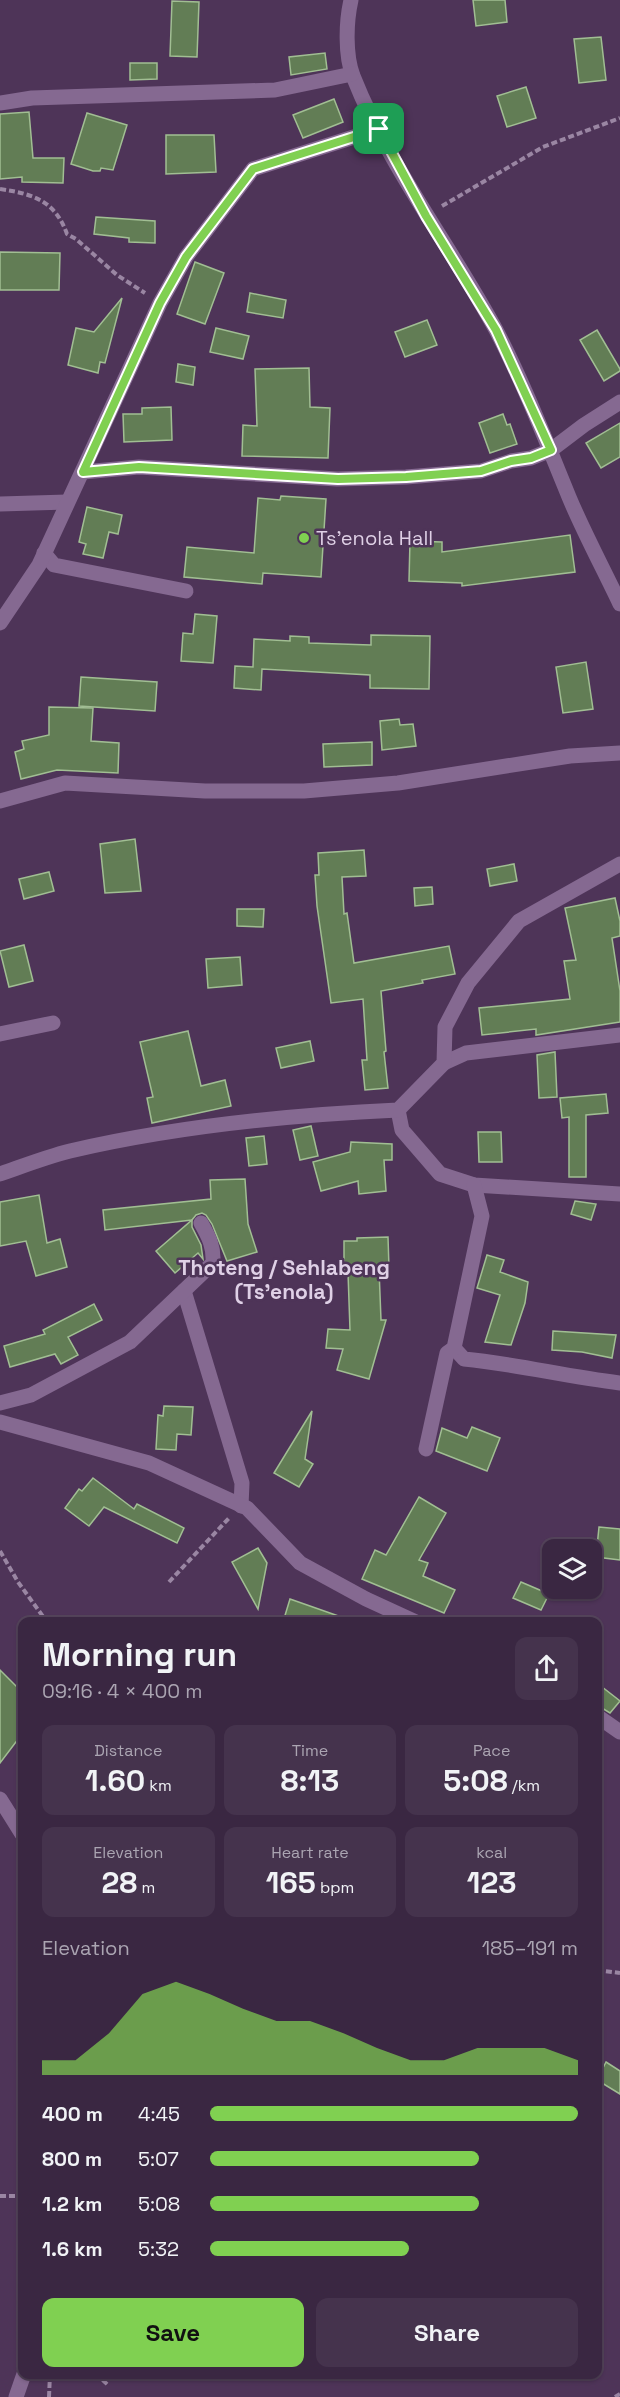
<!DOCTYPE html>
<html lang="en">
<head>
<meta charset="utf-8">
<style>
	body { margin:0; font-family:"Space Grotesk",sans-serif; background:#45334d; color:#f1f3f6; height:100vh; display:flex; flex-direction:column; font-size:22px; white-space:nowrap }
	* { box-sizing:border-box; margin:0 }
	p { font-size:20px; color:#aba5b2 }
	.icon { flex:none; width:33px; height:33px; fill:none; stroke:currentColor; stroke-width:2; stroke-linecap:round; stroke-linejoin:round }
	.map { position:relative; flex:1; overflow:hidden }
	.panel { position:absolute; left:18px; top:1617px; width:584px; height:762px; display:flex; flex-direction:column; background:#3a2742; border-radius:12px; box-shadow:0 2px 4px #0004,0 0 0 2px #54445b }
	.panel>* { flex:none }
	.controls { position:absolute; left:542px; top:1539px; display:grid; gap:12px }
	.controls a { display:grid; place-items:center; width:60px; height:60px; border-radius:12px; background:#3a2742; box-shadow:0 2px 4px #0004,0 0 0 2px #54445b; font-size:30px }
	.pin { position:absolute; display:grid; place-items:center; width:51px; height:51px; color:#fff; margin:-26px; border-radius:12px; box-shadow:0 3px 9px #0006 }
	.round { display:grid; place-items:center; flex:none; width:63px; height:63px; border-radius:12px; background:#45334d }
	.head { display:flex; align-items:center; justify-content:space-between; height:102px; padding:0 24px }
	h1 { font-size:33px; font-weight:800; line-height:45px }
	.metrics { display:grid; grid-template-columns:repeat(3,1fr); gap:9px; height:102px; padding:6px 24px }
	.metrics div { display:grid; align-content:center; border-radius:12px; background:#45334d; text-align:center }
	.metrics b { font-size:30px; font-weight:800 }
	.metrics small { font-size:16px; font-weight:400 }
	.metrics p { font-size:16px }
	.chart { height:168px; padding:12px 24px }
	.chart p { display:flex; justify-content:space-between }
	.chart svg { width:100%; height:108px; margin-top:6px; fill:#80d051; opacity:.7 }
	.action { display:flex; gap:12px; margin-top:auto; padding:12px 24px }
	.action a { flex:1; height:69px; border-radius:12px; background:#80d051; color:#111; font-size:24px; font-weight:800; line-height:69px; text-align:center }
	.action a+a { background:#45334d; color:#f1f3f6 }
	ul { padding:0 24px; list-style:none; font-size:20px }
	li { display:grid; grid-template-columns:96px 72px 1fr; align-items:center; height:45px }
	li i { height:15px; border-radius:8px; background:#80d051 }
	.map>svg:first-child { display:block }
	.building { fill:#627d55; stroke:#a1be93; stroke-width:1.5 }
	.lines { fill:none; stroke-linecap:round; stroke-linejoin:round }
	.path { stroke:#9a86a3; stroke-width:4; stroke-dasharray:6 3; stroke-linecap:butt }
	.minor { stroke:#856991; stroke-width:15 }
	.route-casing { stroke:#fff; stroke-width:12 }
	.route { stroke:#80d051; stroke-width:8 }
	.poi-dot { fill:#80d051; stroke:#4e3458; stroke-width:2 }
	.labels { text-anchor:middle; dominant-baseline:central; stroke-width:5; stroke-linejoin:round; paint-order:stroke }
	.poi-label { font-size:20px; fill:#dfd0e6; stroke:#4e3458; text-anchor:start }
	.neighbourhood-label { font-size:21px; font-weight:bold; fill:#dfd0e6; stroke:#4e3458 }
</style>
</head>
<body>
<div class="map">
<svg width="620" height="2397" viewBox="0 0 620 2397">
	<rect width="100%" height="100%" fill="#4e3458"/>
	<g class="building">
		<path d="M473 0H505L507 22 476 26Z"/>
		<path d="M172 1 199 2 197 57 170 56Z"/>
		<path d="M601 37 606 80 579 83 574 39Z"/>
		<path d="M325 53 327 69 291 75 289 57Z"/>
		<path d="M130 63H157V79L130 80Z"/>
		<path d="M526 87 536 118 507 127 497 96Z"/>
		<path d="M334 99 343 122 303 138 293 115Z"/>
		<path d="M29 112 33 158H64L63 183 22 182V177L0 179V114Z"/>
		<path d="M87 113 127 125 113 170 101 168 100 171H93L71 164Z"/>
		<path d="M166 135H214L216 172 166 174Z"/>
		<path d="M96 217 155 221V243L129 242V238L94 234Z"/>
		<path d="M0 252 60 253 59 290H0Z"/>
		<path d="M195 262 224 273 205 324 177 314Z"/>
		<path d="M250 293 286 300 283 318 247 312Z"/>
		<path d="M122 298 105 363 100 362 98 373 68 365 76 328 94 332Z"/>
		<path d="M427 320 437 345 405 357 395 332Z"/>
		<path d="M216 328 249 336 243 359 210 352Z"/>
		<path d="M597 330 620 369V371L604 381 580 340Z"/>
		<path d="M178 364 195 367 193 385 176 382Z"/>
		<path d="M309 368 310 407 330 408 328 458 242 456 243 425 257 426 255 369Z"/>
		<path d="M171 407 172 440 124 442 123 414H142V408Z"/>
		<path d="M503 414 507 425 510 424 517 444 490 453 479 423Z"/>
		<path d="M620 423V457L601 468 586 443Z"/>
		<path d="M281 496 326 499 321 577 263 573 262 584 184 577 187 547 254 553 258 498 280 500Z"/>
		<path d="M87 507 122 515 118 534 109 532 103 558 83 554 86 544 79 542Z"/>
		<path d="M570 535 575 572 462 586V583L409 581 410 541 442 542V552Z"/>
		<path d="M195 614 217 616 213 663 181 661 183 633 193 634Z"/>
		<path d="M371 635 430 636 429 689 370 688V675L262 669 261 690 234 688 235 666 253 667 254 639 290 641V636L309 637V643L371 645Z"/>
		<path d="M586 662 593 709 563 713 556 667Z"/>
		<path d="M81 677 157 682 155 711 79 706Z"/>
		<path d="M49 707 93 708 91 741 119 743 118 773 57 770 21 779 15 752 24 749 22 741 49 735Z"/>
		<path d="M399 719 400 725 413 724 416 746 382 750 380 721Z"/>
		<path d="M372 742V765L324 767 323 744Z"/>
		<path d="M135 839 141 891 105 893 100 844Z"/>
		<path d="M364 850 366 876 342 877 344 914 347 913 354 963 449 946 455 974 422 980 423 983 381 991 386 1051 384 1052 388 1088 365 1090 362 1060H367L363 999 331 1003 317 906 315 875H319L318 853Z"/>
		<path d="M514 864 517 881 490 886 487 869Z"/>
		<path d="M49 872 54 891 24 899 19 879Z"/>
		<path d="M432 887 433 904 415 906 414 888Z"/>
		<path d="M615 898 620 921V936L612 938 620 991V1022L536 1035V1029L482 1035 479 1008 570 999 564 961 576 960 565 908Z"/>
		<path d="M237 909H264L263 927 237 926Z"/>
		<path d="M24 945 33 981 9 987 0 951Z"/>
		<path d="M240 957 242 985 208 988 206 959Z"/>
		<path d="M188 1031 201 1086 225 1080 231 1106 152 1123 147 1098 153 1097 140 1042Z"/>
		<path d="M310 1041 314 1061 281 1068 276 1048Z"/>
		<path d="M555 1052 557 1097 539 1098 537 1055Z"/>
		<path d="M606 1094 608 1113 586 1115V1177H569V1117L562 1118 560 1098Z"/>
		<path d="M311 1126 318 1156 300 1160 293 1130Z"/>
		<path d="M478 1132H501L502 1162H479Z"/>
		<path d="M264 1136 267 1164 249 1166 246 1138Z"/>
		<path d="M351 1142 392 1144V1160H384L386 1191 359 1194 358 1181 321 1191 313 1162 350 1152Z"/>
		<path d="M245 1179 248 1224 257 1252 227 1261 212 1224 206 1215 202 1213 196 1215 192 1220 105 1230 103 1210 211 1199 210 1180Z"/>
		<path d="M39 1195 47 1243 60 1239 67 1267 36 1276 26 1241 0 1246V1202Z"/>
		<path d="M575 1201 596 1204 591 1220 571 1214Z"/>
		<path d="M192 1220V1227L201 1245 203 1259 198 1253 175 1273 156 1251Z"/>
		<path d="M388 1237 389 1268 379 1269 381 1320H386L369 1379 337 1370 343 1349 326 1348 328 1329 350 1330 348 1273H344V1241H357V1238Z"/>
		<path d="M487 1255 504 1260 500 1272 528 1282 525 1303 511 1345 485 1342 500 1295 477 1288Z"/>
		<path d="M94 1304 102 1320 68 1337 78 1355 61 1364 55 1354 10 1367 4 1346 45 1334 43 1330Z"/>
		<path d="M553 1331 616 1335 612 1358 582 1352 552 1350Z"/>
		<path d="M164 1406 193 1407 191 1435 177 1434 176 1450 156 1449 158 1415 163 1416Z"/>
		<path d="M312 1411 305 1459 313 1464 299 1487 274 1473Z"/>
		<path d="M472 1427 500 1438 487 1471 436 1451 442 1428 467 1438Z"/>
		<path d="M93 1478 134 1509 137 1504 184 1528 177 1543 104 1507 89 1526 65 1508 79 1489 82 1491Z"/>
		<path d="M419 1497 446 1513 419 1560 428 1563 423 1576 455 1590 444 1613 362 1579 375 1550 386 1555Z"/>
		<path d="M599 1527 620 1529V1560L596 1557Z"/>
		<path d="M258 1548 267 1563 258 1609 232 1562Z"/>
		<path d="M521 1582 549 1594 541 1610 513 1598Z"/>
		<path d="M290 1599 347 1619 346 1622H283Z"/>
		<path d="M0 1670 22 1692V1734L0 1763Z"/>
		<path d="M597 1683 620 1701 610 1713 597 1705Z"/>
		<path d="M606 2062 620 2071V2094L597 2080Z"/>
	</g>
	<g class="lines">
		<g class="path">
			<path d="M0 189C34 194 55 201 67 234L76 239 117 275 145 293"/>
			<path d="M442 206 543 147 620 118"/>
			<path d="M0 1551 18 1582 47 1622"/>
			<path d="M169 1582 230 1517"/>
			<path d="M597 1970 620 1973"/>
			<path d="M0 2196H22"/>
			<path d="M96 2374 108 2385"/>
			<path d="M49 2397 50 2374"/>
			<path d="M615 2397 620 2394"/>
		</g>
		<g class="minor">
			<path d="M351 0C346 22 345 55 353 76 389 167 450 245 496 330 524 384 546 441 569 497 584 533 603 568 620 604"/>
			<path d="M0 103 32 98 275 90 352 74"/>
			<path d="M83 472 139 467 337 479 406 477 481 471 511 461 531 458 551 450 584 425 620 402"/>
			<path d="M0 504 67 502"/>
			<path d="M44 553 54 565 186 591"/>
			<path d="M0 623 39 565 160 303 186 257 253 169 379 129"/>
			<path d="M0 801 65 783 205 791H304L398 783 570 756 620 753"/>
			<path d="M0 1034 53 1023"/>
			<path d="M444 1063 466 1053 620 1035"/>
			<path d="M398 1110 402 1130 440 1174 474 1185 620 1194"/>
			<path d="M0 1174C23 1166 46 1157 70 1151 177 1126 288 1115 398 1110L444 1063 445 1027 468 983 519 921 620 864"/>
			<path d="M184 1291 242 1483 241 1506"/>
			<path d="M454 1348 464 1359C517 1364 567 1377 620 1383"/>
			<path d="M0 1403 31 1395 130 1342 213 1263C214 1247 209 1237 201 1223"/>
			<path d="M0 1422 149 1463 247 1508 300 1563 366 1599 416 1622"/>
			<path d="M426 1449 447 1353 454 1348 482 1216 474 1185"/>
			<path d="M597 1716 620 1732"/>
			<path d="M0 1799 22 1834"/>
			<path d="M16 2397 24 2374"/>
		</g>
	</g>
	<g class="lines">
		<defs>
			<path id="route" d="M379 129 426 216 496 330 551 450 531 458 511 461 481 471 406 477 338 479 139 467 83 472 160 303 186 257 253 169Z"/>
		</defs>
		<use href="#route" class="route-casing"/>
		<use href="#route" class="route"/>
	</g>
	<circle class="poi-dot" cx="304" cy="538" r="6"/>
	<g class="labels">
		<g class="poi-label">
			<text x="316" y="538">Ts'enola Hall</text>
		</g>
		<g class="neighbourhood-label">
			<text x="284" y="1267">Thoteng / Sehlabeng<tspan x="284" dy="24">(Ts'enola)</tspan></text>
		</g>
	</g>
</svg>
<div class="controls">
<a><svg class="icon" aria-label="layers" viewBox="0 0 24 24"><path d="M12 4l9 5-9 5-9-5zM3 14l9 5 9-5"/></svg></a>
</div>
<div class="pin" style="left:379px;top:129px;background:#1e9e55"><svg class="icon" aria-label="arrive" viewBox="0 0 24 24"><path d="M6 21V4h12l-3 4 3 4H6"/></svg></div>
<section class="panel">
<div class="head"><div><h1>Morning run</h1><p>09:16 · 4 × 400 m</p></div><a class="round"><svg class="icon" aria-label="share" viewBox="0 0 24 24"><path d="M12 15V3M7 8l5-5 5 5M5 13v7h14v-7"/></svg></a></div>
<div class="metrics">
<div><p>Distance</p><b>1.60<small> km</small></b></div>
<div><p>Time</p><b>8:13</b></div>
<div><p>Pace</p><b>5:08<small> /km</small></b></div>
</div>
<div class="metrics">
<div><p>Elevation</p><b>28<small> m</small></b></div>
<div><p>Heart rate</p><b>165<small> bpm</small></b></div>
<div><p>kcal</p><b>123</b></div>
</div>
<div class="chart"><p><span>Elevation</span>185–191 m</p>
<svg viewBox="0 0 160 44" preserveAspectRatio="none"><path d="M0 44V38L10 38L20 27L30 11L40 6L50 11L60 17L70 22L80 22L90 27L100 33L110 38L120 38L130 33L140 33L150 33L160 38V44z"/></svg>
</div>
<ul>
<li><b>400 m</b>4:45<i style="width:100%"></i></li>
<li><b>800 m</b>5:07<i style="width:73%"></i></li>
<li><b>1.2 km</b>5:08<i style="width:73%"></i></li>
<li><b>1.6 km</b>5:32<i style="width:54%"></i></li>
</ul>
<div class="action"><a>Save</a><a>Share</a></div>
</section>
</div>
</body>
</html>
